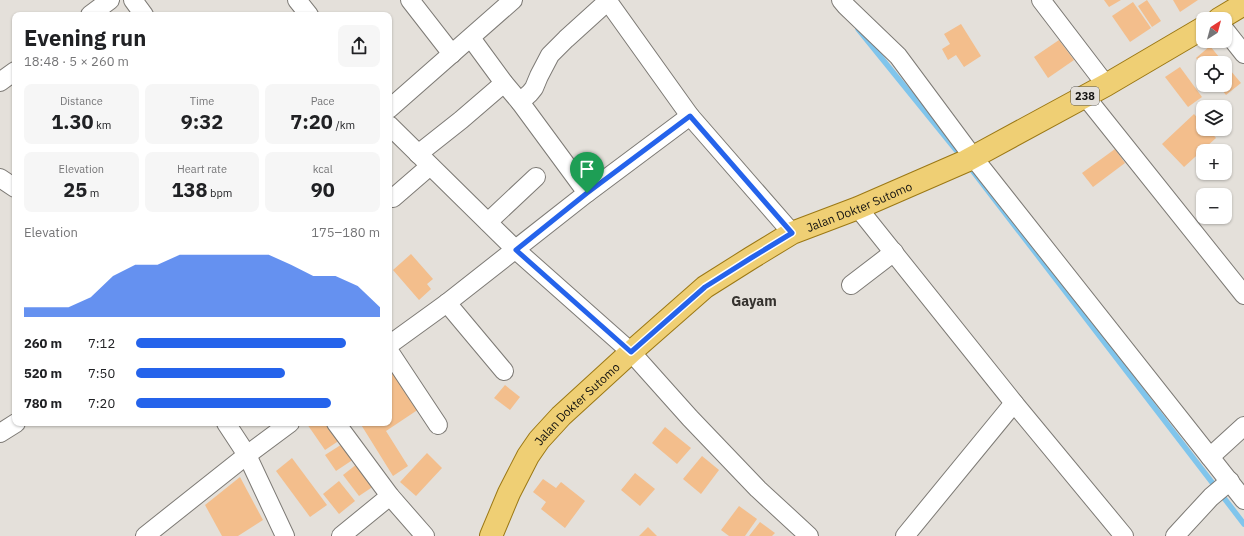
<!DOCTYPE html>
<html lang="en">
<head>
<meta charset="utf-8">
<style>
	body { margin:0; font-family:"IBM Plex Sans",sans-serif; background:#f6f6f6; color:#202124; height:100vh; display:flex; flex-direction:column; font-size:15px; white-space:nowrap }
	* { box-sizing:border-box; margin:0 }
	p { font-size:13px; color:#757577 }
	.icon { flex:none; width:22px; height:22px; fill:none; stroke:currentColor; stroke-width:2; stroke-linecap:round; stroke-linejoin:round }
	.map { position:relative; flex:1; overflow:hidden }
	.details { position:absolute; left:12px; top:12px; width:380px; height:414px; display:flex; flex-direction:column; background:#fff; border-radius:8px; box-shadow:0 1px 3px #0004 }
	.details>* { flex:none }
	.needle { width:26px; rotate:36deg }
	.controls { position:absolute; left:1196px; top:12px; display:grid; gap:8px }
	.controls a { display:grid; place-items:center; width:36px; height:36px; border-radius:8px; background:#fff; box-shadow:0 1px 3px #0004; font-size:20px }
	.pin { position:absolute; display:grid; place-items:center; width:34px; height:34px; color:#fff; margin:-41px -17px; border-radius:50% 50% 50% 0; rotate:-45deg; box-shadow:0 0 4px #0007 }
	.pin .icon { rotate:45deg }
	.round { display:grid; place-items:center; flex:none; width:42px; height:42px; border-radius:8px; background:#f6f6f6 }
	.summary { display:flex; align-items:center; justify-content:space-between; height:68px; padding:0 12px }
	h1 { font-size:22px; font-weight:700; line-height:30px }
	.metrics { display:grid; grid-template-columns:repeat(3,1fr); gap:6px; height:68px; padding:4px 12px }
	.metrics div { display:grid; align-content:center; border-radius:8px; background:#f6f6f6; text-align:center }
	.metrics b { font-size:20px; font-weight:700 }
	.metrics small { font-size:11px; font-weight:400 }
	.metrics p { font-size:11px }
	.chart { height:112px; padding:8px 12px }
	.chart p { display:flex; justify-content:space-between }
	.chart svg { width:100%; height:72px; margin-top:4px; fill:#2563eb; opacity:.7 }
	ul { padding:0 12px; list-style:none; font-size:13px }
	li { display:grid; grid-template-columns:64px 48px 1fr; align-items:center; height:30px }
	li i { height:10px; border-radius:5px; background:#2563eb }
	.map>svg:first-child { display:block }
	.lines { fill:none; stroke-linecap:round; stroke-linejoin:round }
	.stream { stroke:#80c5ec; stroke-width:5.5 }
	.building { fill:#f3be8c }
	.minor-casing { stroke:#7d7a75; stroke-width:20 }
	.major-casing { stroke:#9b7815; stroke-width:24 }
	.minor { stroke:#fff; stroke-width:18 }
	.major { stroke:#efcf74; stroke-width:22 }
	.route-casing { stroke:#fff; stroke-width:8 }
	.route { stroke:#2563eb; stroke-width:5 }
	.labels { text-anchor:middle; dominant-baseline:central; stroke-width:3; stroke-linejoin:round; paint-order:stroke }
	.shield { fill:#e4e0da; stroke:#52504d; stroke-width:1 }
	.shield-label { font-size:11px; font-weight:bold; fill:#131210 }
	.street-label { font-size:12px; fill:#131210; stroke:#e4e0da }
	.quarter-label { font-size:14px; font-weight:bold; fill:#35322e; stroke:#e4e0da }
</style>
</head>
<body>
<div class="map">
<svg width="1244" height="536" viewBox="0 0 1244 536">
	<rect width="100%" height="100%" fill="#e4e0da"/>
	<g class="lines">
		<g class="stream">
			<path d="M858 29 956 150"/>
			<path d="M972 170 1244 524"/>
		</g>
	</g>
	<g class="building">
		<path d="M1104 0H1121L1109 7Z"/>
		<path d="M1147 0 1161 21 1152 27 1138 6Z"/>
		<path d="M1173 0H1198L1180 12Z"/>
		<path d="M1133 2 1151 28 1130 42 1112 16Z"/>
		<path d="M961 24 981 56 964 67 956 55 948 60 942 49 950 44 944 34Z"/>
		<path d="M1059 40 1074 60 1048 78 1034 57Z"/>
		<path d="M1210 46 1224 63H1203V67L1196 58Z"/>
		<path d="M1225 64 1241 83 1226 95 1218 85H1225Z"/>
		<path d="M1180 67 1202 97 1188 107 1165 77Z"/>
		<path d="M1194 114 1203 124V129H1208L1216 138 1184 167 1162 144Z"/>
		<path d="M1115 149 1125 163 1093 187 1082 173Z"/>
		<path d="M411 254 433 279 427 284 431 289 419 300 393 270Z"/>
		<path d="M391 367 419 409 386 431 408 466 393 476 360 423H389V368Z"/>
		<path d="M505 385 520 397 510 410 494 398Z"/>
		<path d="M308 423H333L343 438 325 450 307 424Z"/>
		<path d="M665 427 691 448 677 464 652 443Z"/>
		<path d="M347 441 357 457 336 471 325 455Z"/>
		<path d="M427 453 442 468 416 496 400 482Z"/>
		<path d="M702 456 719 470 701 494 683 479Z"/>
		<path d="M292 458 327 505 310 517 276 471Z"/>
		<path d="M357 464 374 486 359 496 343 475Z"/>
		<path d="M635 473 655 489 640 506 621 490Z"/>
		<path d="M240 477 263 520 238 536H222L205 505Z"/>
		<path d="M543 479 556 488 561 482 585 501 565 528 541 509 546 502 533 492Z"/>
		<path d="M339 481 355 501 339 514 323 494Z"/>
		<path d="M739 506 757 519 745 536H729L721 530Z"/>
		<path d="M760 522 775 533 772 536H749Z"/>
		<path d="M648 527 657 536H639Z"/>
	</g>
	<g class="lines">
		<defs>
			<g id="minor">
				<path d="M133 0 144 15"/>
				<path d="M297 0 309 15"/>
				<path d="M410 0 452 54"/>
				<path d="M607 0 690 116 792 233"/>
				<path d="M841 0 846 6 898 56 973 157 1244 500"/>
				<path d="M1041 0 1106 85"/>
				<path d="M90 15 110 0"/>
				<path d="M1225 30 1244 54"/>
				<path d="M471 38 504 83 520 102 587 193"/>
				<path d="M0 82 15 71"/>
				<path d="M1085 96 1244 295"/>
				<path d="M520 102 530 93 534 88 539 76 550 55 566 39 609 0"/>
				<path d="M389 109 513 0"/>
				<path d="M389 125 516 250 631 352 690 418 758 489 809 536"/>
				<path d="M418 154 461 120 504 83"/>
				<path d="M0 178 15 188"/>
				<path d="M393 198 430 166"/>
				<path d="M858 208 1014 403 1124 536"/>
				<path d="M488 222 536 177"/>
				<path d="M851 285 894 252"/>
				<path d="M447 303 504 371"/>
				<path d="M389 345 447 303 587 193 690 116"/>
				<path d="M389 351 438 425"/>
				<path d="M226 423 247 455 285 536"/>
				<path d="M336 423 390 496 425 536"/>
				<path d="M0 433 16 423"/>
				<path d="M1210 457 1244 426"/>
				<path d="M145 536 247 455 290 423"/>
				<path d="M341 536 390 496"/>
				<path d="M905 536 1014 403"/>
				<path d="M1175 536 1211 497 1230 481"/>
			</g>
			<g id="major">
				<path d="M1219 19 1244 4"/>
				<path id="s1" d="M491 536 509 493 528 456 539 440 561 416 631 352 705 287 751 258 792 233 858 208 966 161 1106 85 1203 28"/>
			</g>
		</defs>
		<use href="#minor" class="minor-casing"/>
		<use href="#major" class="major-casing"/>
		<use href="#minor" class="minor"/>
		<use href="#major" class="major"/>
	</g>
	<g class="lines">
		<defs>
			<path id="route" d="M690 116 792 233 751 258 705 287 631 352 516 250 587 193Z"/>
		</defs>
		<use href="#route" class="route-casing"/>
		<use href="#route" class="route"/>
	</g>
	<g class="labels">
		<rect class="shield" x="1071" y="87" width="28" height="18" rx="3"/>
		<g class="shield-label">
			<text x="1085" y="96">238</text>
		</g>
		<g class="street-label">
			<text stroke="none"><textPath href="#s1" startOffset="508">Jalan Dokter Sutomo</textPath></text>
			<text stroke="none"><textPath href="#s1" startOffset="160">Jalan Dokter Sutomo</textPath></text>
		</g>
		<g class="quarter-label">
			<text x="754" y="301">Gayam</text>
		</g>
	</g>
</svg>
<div class="controls">
<a><svg class="needle" viewBox="-14 -14 28 28"><path d="M0-13l5 13h-10z" fill="#e53935"/><path d="M0 13l5-13h-10z" fill="#757577"/></svg></a>
<a><svg class="icon" aria-label="locate" viewBox="0 0 24 24"><circle cx="12" cy="12" r="6"/><path d="M12 2v4M12 18v4M2 12h4M18 12h4"/></svg></a>
<a><svg class="icon" aria-label="layers" viewBox="0 0 24 24"><path d="M12 4l9 5-9 5-9-5zM3 14l9 5 9-5"/></svg></a>
<a>+</a>
<a>−</a>
</div>
<div class="pin" style="left:587px;top:193px;background:#1e9e55"><svg class="icon" aria-label="arrive" viewBox="0 0 24 24"><path d="M6 21V4h12l-3 4 3 4H6"/></svg></div>
<section class="details">
<div class="summary"><div><h1>Evening run</h1><p>18:48 · 5 × 260 m</p></div><a class="round"><svg class="icon" aria-label="share" viewBox="0 0 24 24"><path d="M12 15V3M7 8l5-5 5 5M5 13v7h14v-7"/></svg></a></div>
<div class="metrics">
<div><p>Distance</p><b>1.30<small> km</small></b></div>
<div><p>Time</p><b>9:32</b></div>
<div><p>Pace</p><b>7:20<small> /km</small></b></div>
</div>
<div class="metrics">
<div><p>Elevation</p><b>25<small> m</small></b></div>
<div><p>Heart rate</p><b>138<small> bpm</small></b></div>
<div><p>kcal</p><b>90</b></div>
</div>
<div class="chart"><p><span>Elevation</span>175–180 m</p>
<svg viewBox="0 0 160 44" preserveAspectRatio="none"><path d="M0 44V38L10 38L20 38L30 32L40 19L50 12L60 12L70 6L80 6L90 6L100 6L110 6L120 12L130 19L140 19L150 25L160 38V44z"/></svg>
</div>
<ul>
<li><b>260 m</b>7:12<i style="width:86%"></i></li>
<li><b>520 m</b>7:50<i style="width:61%"></i></li>
<li><b>780 m</b>7:20<i style="width:80%"></i></li>
</ul>
</section>
</div>
</body>
</html>
